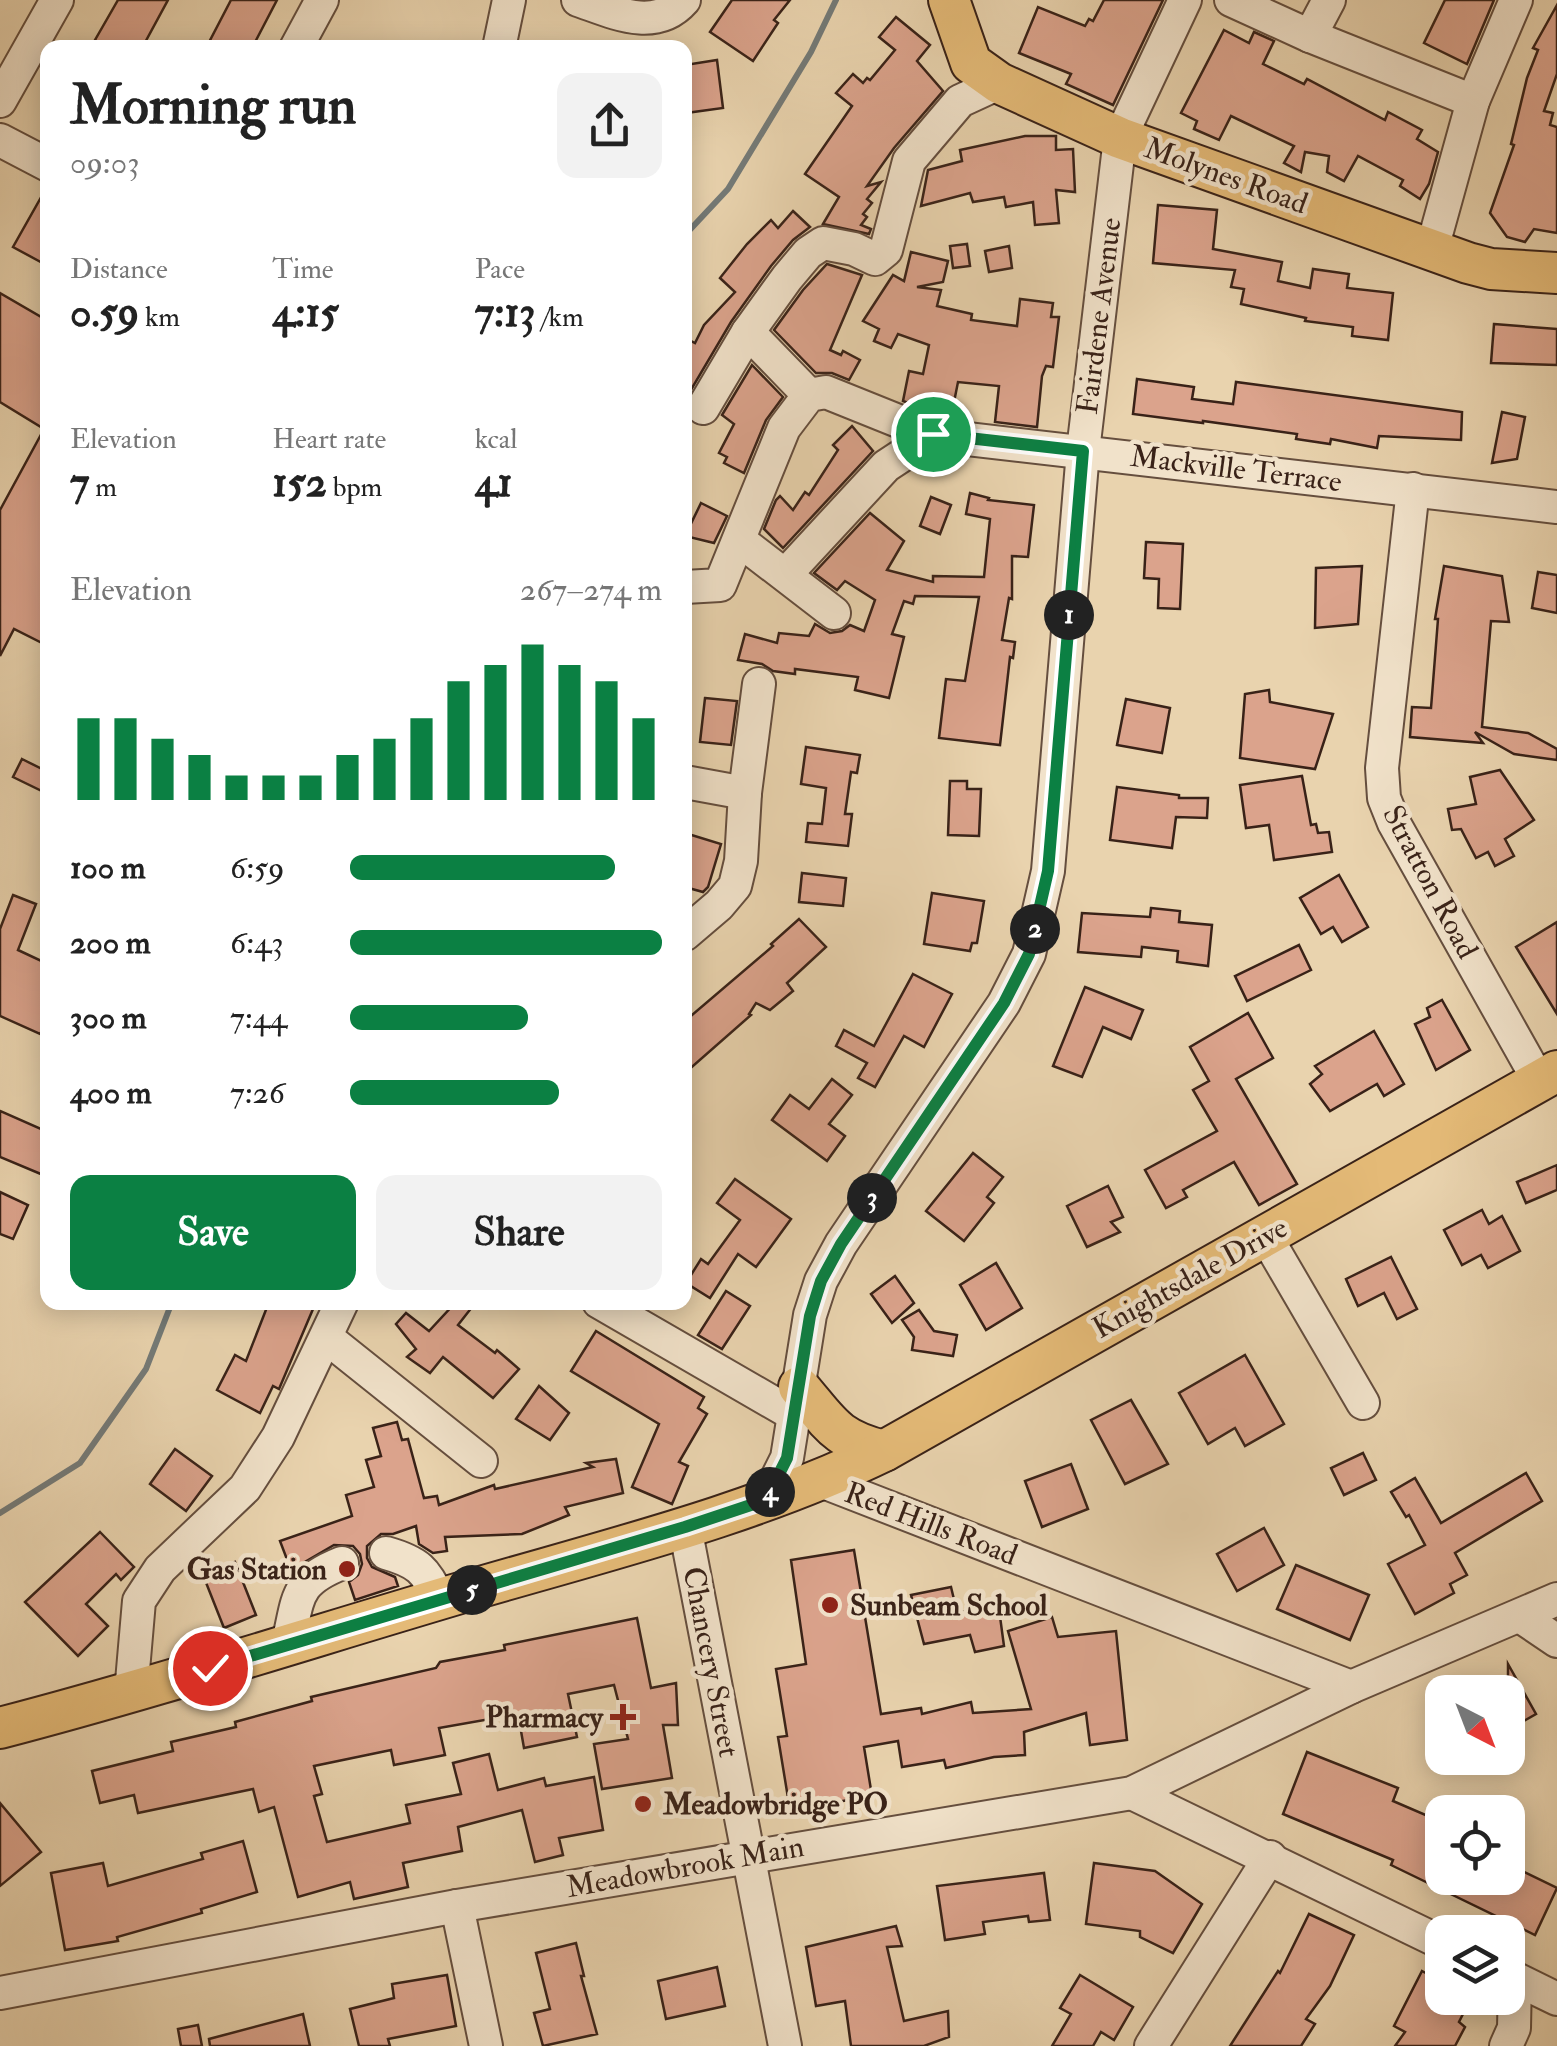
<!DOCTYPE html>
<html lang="en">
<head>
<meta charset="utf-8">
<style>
	body { margin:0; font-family:"IM FELL Double Pica",serif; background:#f2f2f2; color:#222; height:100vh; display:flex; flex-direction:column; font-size:38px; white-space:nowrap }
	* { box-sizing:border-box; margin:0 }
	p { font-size:32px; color:#767676 }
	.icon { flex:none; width:55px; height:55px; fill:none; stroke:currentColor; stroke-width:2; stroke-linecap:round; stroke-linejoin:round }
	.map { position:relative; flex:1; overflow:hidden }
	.side { position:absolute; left:40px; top:40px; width:652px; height:1270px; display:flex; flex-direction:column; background:#fff; border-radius:20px; box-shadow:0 5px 25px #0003 }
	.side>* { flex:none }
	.needle { width:65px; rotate:138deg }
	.tools { position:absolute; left:1425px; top:1675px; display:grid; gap:20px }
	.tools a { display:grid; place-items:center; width:100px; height:100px; border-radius:20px; background:#fff; box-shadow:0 5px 25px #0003; font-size:50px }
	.pin { position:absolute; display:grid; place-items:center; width:85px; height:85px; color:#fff; margin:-42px; border:5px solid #fff; border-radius:50%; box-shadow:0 2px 10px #0007 }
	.km { position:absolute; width:50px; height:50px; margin:-25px; border-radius:50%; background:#222; color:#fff; font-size:28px; line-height:50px; text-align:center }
	.round { display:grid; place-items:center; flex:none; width:105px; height:105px; border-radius:20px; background:#f2f2f2 }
	.summary { display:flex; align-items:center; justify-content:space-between; height:170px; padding:0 30px }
	h1 { font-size:55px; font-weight:700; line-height:75px }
	.stats { display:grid; grid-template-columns:repeat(3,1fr); gap:15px; height:170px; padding:10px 30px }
	.stats div { display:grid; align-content:center }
	.stats b { font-size:42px; font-weight:700 }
	.stats small { font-size:28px; font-weight:400 }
	.stats p { font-size:28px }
	.chart { height:280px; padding:20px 30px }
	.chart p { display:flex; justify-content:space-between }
	.chart svg { width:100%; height:180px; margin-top:10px; stroke:#0b8043; stroke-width:6 }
	.action { display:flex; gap:20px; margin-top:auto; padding:20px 30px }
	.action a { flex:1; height:115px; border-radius:20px; background:#0b8043; color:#fff; font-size:40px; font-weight:700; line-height:115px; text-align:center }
	.action a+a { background:#f2f2f2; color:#222 }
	ul { padding:0 30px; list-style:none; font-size:32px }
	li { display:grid; grid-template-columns:160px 120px 1fr; align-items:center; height:75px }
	li i { height:25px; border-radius:12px; background:#0b8043 }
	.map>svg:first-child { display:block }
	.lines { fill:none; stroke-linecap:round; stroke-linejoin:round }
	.stream { stroke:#747a77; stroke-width:6 }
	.building { fill:#dba38c; stroke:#392218; stroke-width:2.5 }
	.minor-casing { stroke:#654e3e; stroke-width:36 }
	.major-casing { stroke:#392218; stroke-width:44 }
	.minor { stroke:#f1e2ca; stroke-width:32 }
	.major { stroke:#e4ba77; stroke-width:40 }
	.route-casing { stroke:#fff; stroke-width:20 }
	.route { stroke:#0b8043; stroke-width:12 }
	.poi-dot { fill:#8f2418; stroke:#f1e2ca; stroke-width:4 }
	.labels { text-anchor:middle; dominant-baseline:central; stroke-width:9; stroke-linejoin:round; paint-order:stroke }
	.street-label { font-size:30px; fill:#392218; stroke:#f1e2ca }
	.poi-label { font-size:30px; font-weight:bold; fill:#392218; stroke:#f1e2ca; text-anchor:end }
</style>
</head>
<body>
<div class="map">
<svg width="1557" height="2046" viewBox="0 0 1557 2046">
	<rect width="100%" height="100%" fill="#e9d3ae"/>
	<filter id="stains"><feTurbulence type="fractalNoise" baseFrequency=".002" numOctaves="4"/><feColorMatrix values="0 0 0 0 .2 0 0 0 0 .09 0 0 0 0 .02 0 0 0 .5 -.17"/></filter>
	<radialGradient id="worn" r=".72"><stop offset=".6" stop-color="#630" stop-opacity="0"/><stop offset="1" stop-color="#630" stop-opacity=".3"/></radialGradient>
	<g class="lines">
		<g class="stream">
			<path d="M685 235 728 189 811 52 836 0"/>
			<path d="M0 1513 80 1463 146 1369 172 1302"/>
		</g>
	</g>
	<g class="building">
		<path d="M118 0H168L142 48H108L95 40Z"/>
		<path d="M231 0H277L252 48H206Z"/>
		<path d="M732 0H790L774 20 778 23 753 61 710 32Z"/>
		<path d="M1104 0H1163L1113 105 1066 84 1071 74 1019 53 1038 7 1085 26 1089 19 1093 21Z"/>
		<path d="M1445 0H1494L1467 64 1424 43Z"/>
		<path d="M1557 5V74L1544 111 1553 113 1550 125 1557 127V233L1534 229 1525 242 1507 237 1490 213 1514 145 1511 144 1527 78 1538 50 1533 48Z"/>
		<path d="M896 17 930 45 917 61 943 91 894 148 867 186 881 182 867 199 872 203 863 214 867 217 861 225 871 229 869 234 823 224 839 197 805 174 852 106 836 93 853 74 863 83 867 78 870 80 895 50 879 37Z"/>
		<path d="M1224 30 1249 43 1254 32 1274 41 1263 64 1304 84 1307 79 1385 120 1388 112 1422 130 1417 139 1438 152 1429 184 1420 199 1400 186 1403 180 1358 156 1344 181 1327 172 1329 156 1305 152 1301 172 1284 163 1294 146 1231 116 1219 140 1194 129 1197 121 1181 113Z"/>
		<path d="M717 60 723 108 686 113 685 65Z"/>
		<path d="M1025 136H1056V150L1073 149 1075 192 1056 190 1059 223 1035 225 1033 202 1006 207 1004 197 973 202 970 193 921 206 928 170 962 161 960 150Z"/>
		<path d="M48 185V266L13 247Z"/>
		<path d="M1158 205 1217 210 1213 249 1282 262 1278 281 1310 288 1313 269 1349 274 1347 288 1393 293 1388 340 1352 336 1353 327 1305 321 1306 318 1241 304 1244 289 1231 287 1235 270 1153 263Z"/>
		<path d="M793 211 810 227 793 240 771 266 731 322 685 400V338L695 343 704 325 735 292 720 278 747 244 771 220 778 228Z"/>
		<path d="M967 244 970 266 953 268 950 246Z"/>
		<path d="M1009 246 1012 268 989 272 985 251Z"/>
		<path d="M911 252 948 261 943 282 917 287 941 290 937 306 972 314 971 320 1017 326 1020 299 1053 303 1051 317H1059L1053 367 1046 366 1042 376 1037 427 995 422 999 386 958 382 951 417 938 415 903 401 909 371 923 374 929 345 898 334 891 348 874 341 879 329 863 321 893 275 904 281Z"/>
		<path d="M827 264 862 275 830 350 841 355 843 351 860 360 849 380 832 373H816L774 330 803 290Z"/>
		<path d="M0 293 48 321V646L14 629 0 656V510L44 429 0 402Z"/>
		<path d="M1494 324 1557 329V365L1491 363Z"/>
		<path d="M752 365 783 397 766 420 744 473 724 463 727 457 719 453 734 424 722 415Z"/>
		<path d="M1137 379 1194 387 1192 399 1233 404 1236 382 1462 412 1461 440 1379 436 1377 448 1331 439 1330 444 1296 439 1297 434 1203 421V423L1133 414Z"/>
		<path d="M1502 412 1525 417 1517 459 1492 463Z"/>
		<path d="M852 426 873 451 783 548 764 529 776 500 780 496 793 510 805 492 809 495 838 450 833 445Z"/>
		<path d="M970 493 989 498 988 500 1034 505 1028 557 1012 556V599L1009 598 1002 640 1015 642 1013 658 1010 657 1000 745 939 738 946 679 965 681 979 597 915 596 913 604 904 601 892 634 904 637 889 698 855 690 858 677 795 669V674L773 671 762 664 738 660 745 634 777 643 779 633 809 636 815 624 830 633 842 631 850 625 864 631 875 600 845 581 837 590 814 573 870 513 904 541 887 570 933 582V576L984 577 990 519 966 514Z"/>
		<path d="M931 497 951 505 940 534 920 526Z"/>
		<path d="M701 503 727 516 714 543 685 536Z"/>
		<path d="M1146 542 1183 544 1180 609 1158 608 1159 579 1144 578Z"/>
		<path d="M1362 566 1358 624 1315 628 1316 568Z"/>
		<path d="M1444 566 1502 576 1509 622 1491 621 1482 727 1528 733 1557 749V760L1514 754 1475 732 1483 743 1410 737 1412 707 1431 708 1438 619H1435Z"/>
		<path d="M1538 572 1557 575V613L1532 608Z"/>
		<path d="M1269 690 1270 702 1333 714 1315 769 1240 758 1245 694Z"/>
		<path d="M705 698 737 701 731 745 700 742Z"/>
		<path d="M1126 699 1170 708 1162 753 1117 745Z"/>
		<path d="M806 747 860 755 857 773 851 772 845 814H852L848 846 806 842 808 823 822 824 826 788 801 784Z"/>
		<path d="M22 759 48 772V794L13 777Z"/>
		<path d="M1500 770 1534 820 1505 839 1514 856 1495 866 1488 852 1476 858 1461 829 1452 830 1448 809 1476 804 1470 777Z"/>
		<path d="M1302 776 1311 825 1316 824 1318 833 1329 832 1332 852 1274 860 1269 825 1246 828 1240 785Z"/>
		<path d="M950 781H967V789H981L979 836 948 835Z"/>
		<path d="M1117 787 1179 795V798H1208L1207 818 1176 817 1172 848 1110 840Z"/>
		<path d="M685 833 721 844 708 887 703 892 685 887Z"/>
		<path d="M802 873 846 878 843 906 799 902Z"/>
		<path d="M1339 875 1368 927 1342 942 1333 927 1321 934 1300 898Z"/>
		<path d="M932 893 984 901 977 943H972L970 951 924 944Z"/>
		<path d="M13 895 36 904 18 950 48 964V1019L40 1034 0 1016V929Z"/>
		<path d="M1151 908 1180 911 1179 922 1212 925 1208 966 1177 962 1178 951 1142 947 1141 957 1078 952 1082 913 1150 917Z"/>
		<path d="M799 919 826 947 787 983 793 991 770 1010 756 1003 749 1014 751 1015 685 1073V1021L773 946 771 944Z"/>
		<path d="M1557 922V1014L1516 947Z"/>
		<path d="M1299 945 1311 970 1247 1001 1235 976Z"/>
		<path d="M913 974 952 994 924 1047 904 1036 875 1087 858 1078 867 1063 836 1046 844 1030 874 1046Z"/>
		<path d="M1085 987 1143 1010 1131 1039 1103 1027 1082 1077 1053 1066Z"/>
		<path d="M1442 1000 1470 1050 1436 1070 1415 1024 1430 1017 1427 1008Z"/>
		<path d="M1248 1013 1273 1058 1236 1079 1297 1184 1259 1205 1234 1162 1183 1190 1187 1197 1166 1208 1145 1170 1217 1131 1193 1090 1209 1081 1190 1047Z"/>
		<path d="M1374 1031 1404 1084 1384 1096 1377 1084 1330 1111 1310 1084 1322 1074 1315 1066Z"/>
		<path d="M832 1079 852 1095 829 1124 845 1136 827 1161 772 1120 790 1095 809 1109Z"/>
		<path d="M0 1111 48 1132V1177L0 1157Z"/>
		<path d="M973 1153 1003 1177 987 1197 994 1203 964 1241 926 1211Z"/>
		<path d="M1557 1165V1190L1526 1203 1517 1182Z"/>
		<path d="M735 1179 791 1219 756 1267 738 1254 710 1298 686 1283 701 1259 708 1264 740 1220 717 1203Z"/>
		<path d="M1108 1186 1123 1217 1111 1222 1120 1232 1087 1247 1067 1206Z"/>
		<path d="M0 1192 28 1205 13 1239 0 1234Z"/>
		<path d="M1482 1210 1489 1224 1502 1216 1520 1251 1488 1268 1481 1255 1462 1265 1444 1230Z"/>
		<path d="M1391 1257 1417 1309 1397 1319 1384 1293 1358 1306 1346 1279Z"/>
		<path d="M996 1263 1022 1308 986 1330 960 1285Z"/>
		<path d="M895 1276 914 1303 892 1323 871 1294Z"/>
		<path d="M726 1291 750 1306 722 1349 698 1335Z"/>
		<path d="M269 1302H316L279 1389 273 1386 260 1413 217 1390 235 1355 246 1361Z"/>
		<path d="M456 1302H476L458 1325 495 1353 497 1350 519 1369 493 1398 443 1357 430 1373 407 1357 416 1349 396 1324 406 1313 429 1331Z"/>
		<path d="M919 1310 934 1331 957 1335 953 1356 912 1350 914 1337 902 1320Z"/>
		<path d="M596 1331 704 1397 698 1408 707 1414 679 1462 688 1466 672 1504 632 1487 659 1424 571 1371Z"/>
		<path d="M1245 1355 1284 1424 1245 1446 1235 1428 1208 1444 1179 1393Z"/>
		<path d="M539 1386 569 1413 550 1440 516 1419Z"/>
		<path d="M1131 1400 1168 1464 1125 1484 1091 1420Z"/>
		<path d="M397 1422 402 1440 408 1439 424 1498 437 1496 439 1505 494 1485 495 1489 593 1467 586 1463 616 1459 623 1493 565 1507 569 1515 522 1534 445 1537 447 1551 433 1553 419 1544 416 1526 393 1534H381L367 1546V1558L372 1567 395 1577 398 1586 355 1600 349 1582 358 1575 362 1564 360 1554 353 1546 334 1545 291 1570 280 1541 352 1516 346 1495 374 1487 366 1460 381 1456 373 1428Z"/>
		<path d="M175 1449 212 1476 186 1511 150 1484Z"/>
		<path d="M1363 1453 1376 1480 1344 1495 1331 1468Z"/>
		<path d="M1071 1464 1088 1509 1042 1527 1025 1481Z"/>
		<path d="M1526 1473 1542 1501 1455 1553 1467 1575 1450 1584 1454 1593 1415 1614 1388 1564 1425 1545 1409 1515 1406 1517 1391 1492 1415 1478 1441 1523Z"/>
		<path d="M1264 1528 1284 1565 1237 1591 1217 1554Z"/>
		<path d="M100 1532 134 1567 121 1580 116 1574 86 1604 108 1626 78 1656 25 1602Z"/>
		<path d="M854 1550 881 1714 921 1708 922 1714 971 1702 973 1713 1031 1709 1008 1631 1052 1617 1058 1637 1116 1631 1127 1740 1090 1745 1086 1713 1024 1732 1025 1755 994 1757 946 1768 944 1760 902 1767 898 1741 864 1747 872 1796 790 1810 778 1737 787 1736 776 1669 806 1664 791 1560Z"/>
		<path d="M235 1562 256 1615 224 1628 203 1575Z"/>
		<path d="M1296 1565 1369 1595 1350 1640 1277 1609Z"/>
		<path d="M951 1587 957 1612 999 1609 1004 1646 975 1652 970 1635 924 1644 911 1595Z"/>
		<path d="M637 1618 651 1688 676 1683 678 1725H663L672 1778 602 1789 594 1744 628 1739 614 1685 568 1694 577 1737 524 1748 518 1714 439 1728 445 1755 394 1765 391 1750 314 1766 322 1794 314 1796 327 1842 410 1823 406 1805 461 1794 453 1763 489 1754 498 1790 544 1778 546 1786 594 1777 603 1830 559 1838 563 1855 535 1862 522 1810 458 1827 462 1851 403 1863 408 1887 354 1899 350 1882 298 1897 274 1807 259 1812 253 1789 138 1813 134 1795 100 1803 92 1771 173 1751 171 1742 236 1727 235 1722 312 1701 311 1697 436 1668 440 1662 505 1650 504 1645Z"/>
		<path d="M1508 1664 1536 1714 1508 1730Z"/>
		<path d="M1307 1752 1398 1788 1393 1801 1442 1822V1849L1430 1878H1517L1520 1870 1557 1888 1535 1935 1391 1865 1393 1860 1283 1814Z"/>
		<path d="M0 1803 41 1852 0 1886Z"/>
		<path d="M243 1841 257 1892 201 1909 202 1913 117 1937 118 1941 65 1950 51 1873 103 1863 108 1886 203 1859 201 1853Z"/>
		<path d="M1094 1863 1155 1871 1202 1904 1173 1953 1140 1937V1931L1086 1924Z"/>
		<path d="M1044 1873 1050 1920 1029 1922 1028 1916 983 1922 985 1934 945 1940 937 1886Z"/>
		<path d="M1309 1914 1354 1935 1330 1986 1306 2019 1315 2024 1301 2046H1230L1278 1971 1280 1973Z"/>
		<path d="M896 1926 902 1946 887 1947 904 2021 948 2011 949 2037 924 2046H851L845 2001 816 2006 806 1947Z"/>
		<path d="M576 1943 584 1976H581L597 2034 543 2046 534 2013 550 2009 536 1953Z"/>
		<path d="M717 1967 725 2006 666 2019 658 1981Z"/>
		<path d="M1422 1971 1442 1982V1998H1471L1459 2022 1465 2027 1455 2046H1395L1405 2032 1394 2026Z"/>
		<path d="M447 1975 456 2026 388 2039 390 2046H359L350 2009 394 1998 392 1984Z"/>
		<path d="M1080 1975 1133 2007 1114 2040 1101 2032 1093 2046H1052L1071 2014 1060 2008Z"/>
		<path d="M303 2014 310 2046H210L209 2039Z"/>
		<path d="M198 2025 202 2046H181L178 2029Z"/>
	</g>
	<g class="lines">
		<defs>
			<g id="minor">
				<path d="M578 0C613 12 655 33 684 0"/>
				<path d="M1231 0 1310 36 1473 101"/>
				<path d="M1310 36 1329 0"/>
				<path d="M296 48 322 0"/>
				<path d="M499 48 509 0"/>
				<path d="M0 101 57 0"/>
				<path d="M0 140 48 165"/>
				<path d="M1432 249 1473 101 1516 0"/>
				<path d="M748 332 809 395"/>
				<path d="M703 408 748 332 787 278 808 253 823 243 854 249 875 259 886 250 909 161 960 101 999 83"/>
				<path d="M1413 489 1382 768 1384 798 1394 823 1539 1081"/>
				<path d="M739 540 834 613"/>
				<path d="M786 574 886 466 933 435"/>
				<path d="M685 587 720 585 784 428 809 395 826 392 933 435 1557 507"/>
				<path d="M685 782 745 793"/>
				<path d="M685 934 719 905 735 886 741 861 745 793 759 684"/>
				<path d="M1265 1235 1363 1403"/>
				<path d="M599 1302 796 1416"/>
				<path d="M327 1338 481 1461"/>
				<path d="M821 1481 1351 1687"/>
				<path d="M766 1500 787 1458 810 1315 821 1281 841 1244 1004 1003 1029 954 1048 871 1083 451 1120 138 1185 0"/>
				<path d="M685 1527 785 2046"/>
				<path d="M386 1553C418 1562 426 1570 439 1599"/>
				<path d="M1520 1616 1557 1641"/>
				<path d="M288 1643C299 1597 294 1582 342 1563"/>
				<path d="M131 1693 139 1601 160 1569 245 1488 278 1437 342 1302"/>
				<path d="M1132 1793 1442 1943"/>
				<path d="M457 1906 486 2046"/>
				<path d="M1508 1975 1557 1999"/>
				<path d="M0 1993 457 1906 1132 1793 1351 1687 1557 1599"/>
				<path d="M1151 2046 1270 1857"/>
				<path d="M1506 2046 1514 2028 1515 1979"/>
			</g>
			<g id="major">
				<path d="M949 0 971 63 999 83 1120 138 1468 263 1491 269 1557 273"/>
				<path d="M799 1387C830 1423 835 1439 884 1451"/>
				<path d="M0 1728C157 1687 311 1637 467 1591 607 1550 752 1515 884 1451L1557 1071"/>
			</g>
		</defs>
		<use href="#minor" class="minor-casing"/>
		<use href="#major" class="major-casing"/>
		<use href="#minor" class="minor"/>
		<use href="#major" class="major"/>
	</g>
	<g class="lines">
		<defs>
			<path id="route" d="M210 1668 685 1527 766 1500 787 1458 810 1316 821 1281 841 1244 1004 1003 1029 954 1048 871 1083 451 933 434"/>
		</defs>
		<use href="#route" class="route-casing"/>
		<use href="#route" class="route"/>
	</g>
	<g class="poi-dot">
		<circle cx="347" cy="1569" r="10"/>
		<circle cx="830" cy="1605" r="10"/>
		<path d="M618 1702h10v10h10v10h-10v10h-10v-10h-10v-10h10z"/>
		<circle cx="643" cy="1804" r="10"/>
	</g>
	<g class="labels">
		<g class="street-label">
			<text transform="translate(1226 176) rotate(20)">Molynes Road</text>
			<text transform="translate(1099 316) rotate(-83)">Fairdene Avenue</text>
			<text transform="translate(1236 469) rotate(7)">Mackville Terrace</text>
			<text transform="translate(1430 882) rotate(62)">Stratton Road</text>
			<text transform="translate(1190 1278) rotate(-29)">Knightsdale Drive</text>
			<text transform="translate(931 1524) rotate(21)">Red Hills Road</text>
			<text transform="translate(711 1662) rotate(79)">Chancery Street</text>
			<text transform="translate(685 1867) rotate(-10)">Meadowbrook Main</text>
		</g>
		<g class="poi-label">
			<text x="327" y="1569">Gas Station</text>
			<text x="850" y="1605" text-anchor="start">Sunbeam School</text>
			<text x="603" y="1717">Pharmacy</text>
			<text x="663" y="1804" text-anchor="start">Meadowbridge PO</text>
		</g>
	</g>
	<rect width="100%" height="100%" filter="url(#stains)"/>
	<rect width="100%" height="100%" fill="url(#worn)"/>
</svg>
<div class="tools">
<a><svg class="needle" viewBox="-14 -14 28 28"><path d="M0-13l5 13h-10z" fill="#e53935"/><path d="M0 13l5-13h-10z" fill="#767676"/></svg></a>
<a><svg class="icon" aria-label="locate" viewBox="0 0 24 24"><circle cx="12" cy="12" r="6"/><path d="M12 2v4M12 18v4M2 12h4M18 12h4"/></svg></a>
<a><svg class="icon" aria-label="layers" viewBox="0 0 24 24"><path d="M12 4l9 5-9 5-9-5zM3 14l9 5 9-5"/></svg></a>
</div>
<div class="pin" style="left:933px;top:434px;background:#1e9e55"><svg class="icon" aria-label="arrive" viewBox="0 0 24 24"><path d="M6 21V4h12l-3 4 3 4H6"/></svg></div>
<div class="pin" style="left:210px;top:1668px;background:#d93025"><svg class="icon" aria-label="check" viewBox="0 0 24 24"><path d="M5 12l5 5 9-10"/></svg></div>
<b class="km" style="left:1069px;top:615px">1</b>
<b class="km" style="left:1035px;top:929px">2</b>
<b class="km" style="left:872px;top:1198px">3</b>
<b class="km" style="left:770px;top:1492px">4</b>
<b class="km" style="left:472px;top:1590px">5</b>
<section class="side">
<div class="summary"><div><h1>Morning run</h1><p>09:03</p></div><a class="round"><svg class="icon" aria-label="share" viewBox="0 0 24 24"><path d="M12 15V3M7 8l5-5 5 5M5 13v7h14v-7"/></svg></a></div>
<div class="stats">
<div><p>Distance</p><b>0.59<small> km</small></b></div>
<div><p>Time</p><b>4:15</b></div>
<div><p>Pace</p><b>7:13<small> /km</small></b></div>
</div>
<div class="stats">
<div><p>Elevation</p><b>7<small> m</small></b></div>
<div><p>Heart rate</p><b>152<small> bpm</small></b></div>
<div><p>kcal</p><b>41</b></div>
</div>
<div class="chart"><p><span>Elevation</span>267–274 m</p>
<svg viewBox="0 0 160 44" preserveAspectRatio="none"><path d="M5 44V24M15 44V24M25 44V29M35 44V33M45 44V38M55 44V38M65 44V38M75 44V33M85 44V29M95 44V24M105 44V15M115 44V11M125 44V6M135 44V11M145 44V15M155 44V24"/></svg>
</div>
<ul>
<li><b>100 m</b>6:59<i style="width:85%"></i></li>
<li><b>200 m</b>6:43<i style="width:100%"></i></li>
<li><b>300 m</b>7:44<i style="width:57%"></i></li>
<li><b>400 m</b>7:26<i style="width:67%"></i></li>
</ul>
<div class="action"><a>Save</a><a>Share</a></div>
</section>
</div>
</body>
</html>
